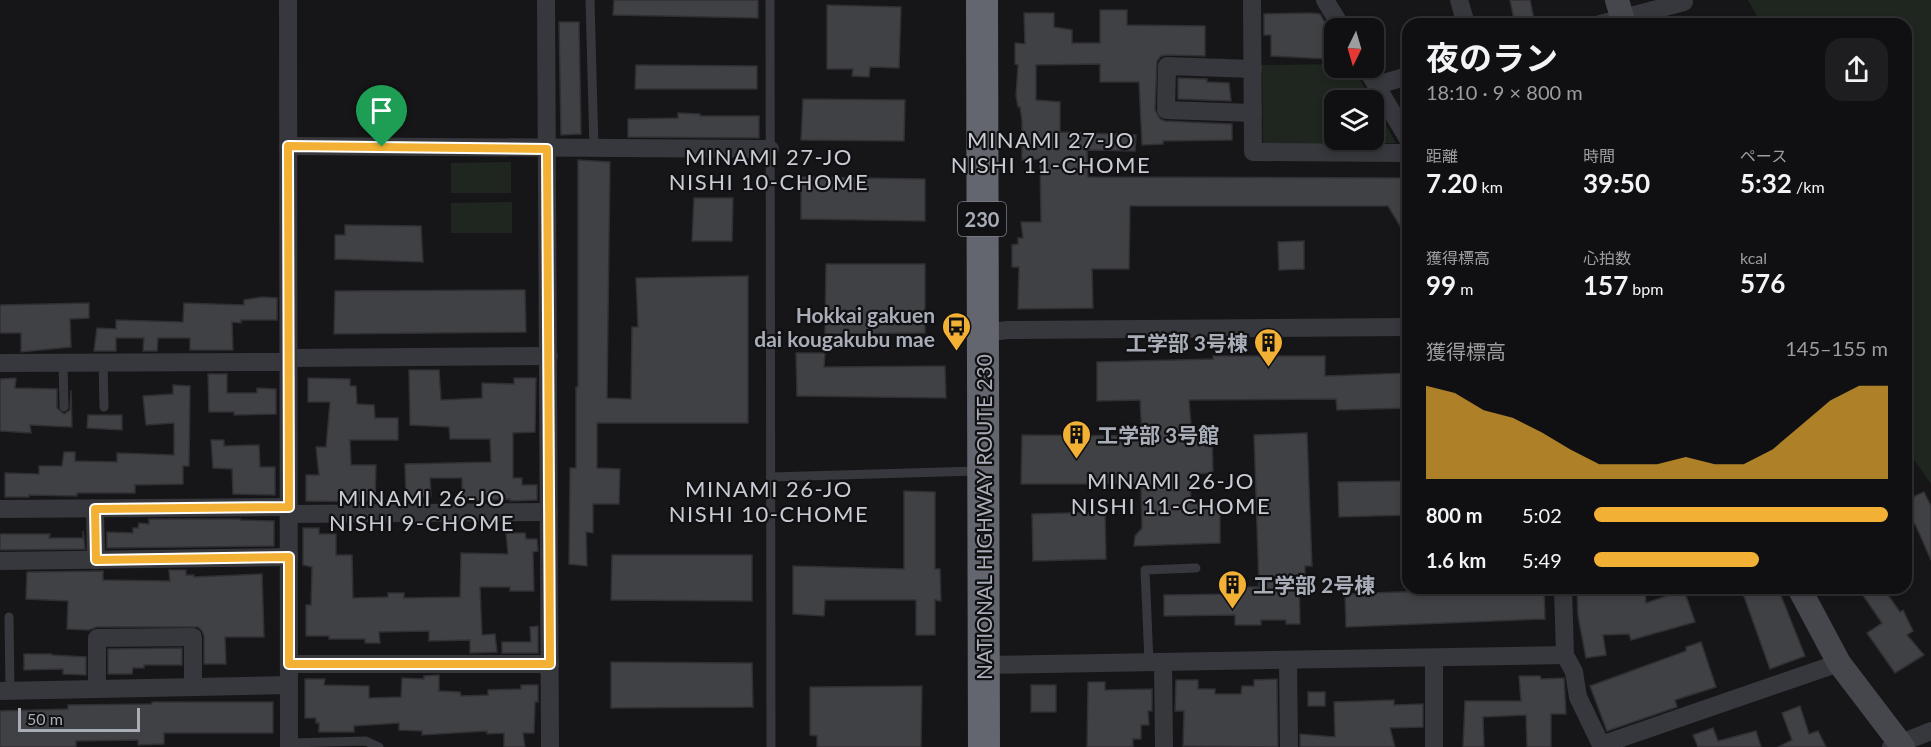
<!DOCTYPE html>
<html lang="ja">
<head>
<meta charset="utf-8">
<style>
	body { margin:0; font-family:Lato,"Noto Sans JP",sans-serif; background:#1e1e20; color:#f1f3f6; height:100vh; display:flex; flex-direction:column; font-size:22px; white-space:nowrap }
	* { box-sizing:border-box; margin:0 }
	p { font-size:20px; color:#9c9d9f }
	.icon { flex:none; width:33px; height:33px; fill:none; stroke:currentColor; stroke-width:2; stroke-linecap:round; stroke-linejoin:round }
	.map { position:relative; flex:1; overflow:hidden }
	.side { position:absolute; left:1402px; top:18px; width:510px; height:576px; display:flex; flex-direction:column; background:#101012; border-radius:18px; box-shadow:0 3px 9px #0003,0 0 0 2px #303032 }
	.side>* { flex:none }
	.needle { width:39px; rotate:185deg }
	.controls { position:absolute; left:1324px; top:18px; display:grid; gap:12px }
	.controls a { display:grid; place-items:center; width:60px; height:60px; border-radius:12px; background:#101012; box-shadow:0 3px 9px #0003,0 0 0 2px #303032; font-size:30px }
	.scale { position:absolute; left:18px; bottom:15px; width:122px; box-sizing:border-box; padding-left:6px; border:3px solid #a8adb8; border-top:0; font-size:16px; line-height:21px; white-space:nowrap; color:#a8adb8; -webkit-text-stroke:4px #111113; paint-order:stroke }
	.pin { position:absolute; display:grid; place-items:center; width:51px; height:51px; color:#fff; margin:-62px -26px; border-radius:50% 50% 50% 0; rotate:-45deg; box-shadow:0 0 6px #0007 }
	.pin .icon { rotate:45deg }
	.round { display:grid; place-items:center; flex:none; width:63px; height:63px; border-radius:18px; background:#1e1e20 }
	.headline { display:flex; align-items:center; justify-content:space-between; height:102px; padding:0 24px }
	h1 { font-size:33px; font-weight:700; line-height:45px }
	.metrics { display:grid; grid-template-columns:repeat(3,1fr); gap:9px; height:102px; padding:6px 24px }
	.metrics div { display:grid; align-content:center }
	.metrics b { font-size:26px; font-weight:700 }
	.metrics small { font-size:16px; font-weight:400 }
	.metrics p { font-size:16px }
	.chart { height:168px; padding:12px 24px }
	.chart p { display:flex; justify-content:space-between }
	.chart svg { width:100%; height:108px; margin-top:6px; fill:#f2b134; opacity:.7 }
	ul { padding:0 24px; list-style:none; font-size:20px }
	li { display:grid; grid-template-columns:96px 72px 1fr; align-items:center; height:45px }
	li i { height:15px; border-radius:8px; background:#f2b134 }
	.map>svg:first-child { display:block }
	.green { fill:#1e261f }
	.building { fill:#404145; stroke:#303034; stroke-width:1.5 }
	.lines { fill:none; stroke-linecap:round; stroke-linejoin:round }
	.lane { stroke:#37383d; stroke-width:9 }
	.street { stroke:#37383d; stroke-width:18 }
	.secondary { stroke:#45474d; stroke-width:24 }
	.highway { stroke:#63666e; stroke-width:32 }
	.route-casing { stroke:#fff; stroke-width:12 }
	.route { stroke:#f2b134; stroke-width:8 }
	.labels { text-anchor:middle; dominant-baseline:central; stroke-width:4.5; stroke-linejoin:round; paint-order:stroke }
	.shield { fill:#111113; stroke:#7b7e86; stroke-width:1.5 }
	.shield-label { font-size:20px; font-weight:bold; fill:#a8adb8 }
	.poi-label { font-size:21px; font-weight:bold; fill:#a8adb8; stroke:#111113; text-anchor:end }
	.street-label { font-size:21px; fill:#a8adb8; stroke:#111113 }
	.neighbourhood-label { font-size:22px; letter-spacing:1.5px; fill:#c9ccd4; stroke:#111113 }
</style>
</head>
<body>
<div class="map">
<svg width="1931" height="747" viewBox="0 0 1931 747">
	<rect width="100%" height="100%" fill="#161618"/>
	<g class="green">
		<path d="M1748 0H1931V484L1907 450 1906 24H1761Z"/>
		<path d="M1335 64V68H1353L1372 100H1335V140H1374V104L1396 143 1263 144 1262 65Z"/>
		<path d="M511 162V193H451V163Z"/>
		<path d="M512 202V233H451V203Z"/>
	</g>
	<g class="building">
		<path d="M614 0H758V18L613 15Z"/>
		<path d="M1510 0H1530L1535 24H1515Z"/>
		<path d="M827 5 901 7 899 68 870 67 869 77 852 76 853 69H827Z"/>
		<path d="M1100 10H1127V25L1205 26V56L1167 55 1161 56 1157 61 1155 110 1160 119 1165 121 1232 124V140L1163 141V144L1142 145 1139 82H1100V64L1036 65V100L1060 102V132L1136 135 1135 151 1087 150 1088 177 1406 178 1408 183V239L1388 206H1130L1129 269H1092L1093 308 1018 309 1019 267H1012V245L1018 244V238H1023L1021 222H1041L1040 159 1022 160V121L1020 107H1018L1016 96 1018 65 1015 64V43L1025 44 1024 13H1054V27L1072 30V43H1100Z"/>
		<path d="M1310 13 1320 14 1325 23V42H1329V59L1271 56V35H1264V14Z"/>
		<path d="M559 22H579L581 134 561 135Z"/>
		<path d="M636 65 757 66V89H635Z"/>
		<path d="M1178 78 1207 79V82L1229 83 1231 101 1178 99Z"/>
		<path d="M803 99 905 100 904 141 801 140Z"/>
		<path d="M678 113 700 114V116H759V138L628 137V119L678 118Z"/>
		<path d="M578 160 610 162 607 398 631 399 632 327H638L636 278 748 276V423H597V468L620 469 619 504H593V533L586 532 587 566 569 564 570 468H576V387H578Z"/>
		<path d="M801 177 925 179V221L801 219Z"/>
		<path d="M694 198H733L732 241H692Z"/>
		<path d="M345 225 421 226 423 262 335 259V235H345Z"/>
		<path d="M1304 241V269L1279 270 1278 242Z"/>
		<path d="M826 264H925V333L825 334Z"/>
		<path d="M525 290 526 332 334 334 335 291Z"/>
		<path d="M262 297 277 298V320H241V323L232 322 233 350H190V338H158L157 351H143L144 338H116V351H94L97 328 116 329V320L183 322 184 303 244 305V300Z"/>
		<path d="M89 303V318L70 319 71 347 21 352V333H0V305Z"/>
		<path d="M796 353H825L824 367 945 366 946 398 797 396Z"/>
		<path d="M1213 356H1325V376L1408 373V408L1337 410 1336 399 1189 400 1192 436 1212 437 1213 473 1190 474 1191 504H1220V543L1134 546 1135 536 1142 528 1141 484H1021L1022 435 1142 436 1140 400 1097 401V362L1213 359Z"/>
		<path d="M409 370H439L441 400 482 398V383L514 384V378H536L535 432 513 433V478H522V485H537V500L510 501V499L462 501V478H430L431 496 406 498 405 464 491 462 490 439H450L449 427 410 425Z"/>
		<path d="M208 374H227V393H257V388L276 389V414L234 415V412H209Z"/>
		<path d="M16 378 15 388 57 389V408L64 414 70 410 71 390 72 427 30 425 31 433 0 431V379Z"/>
		<path d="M308 378 350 379V386H356L357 404 374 405 375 418H398V440H350L351 465H376L375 502 306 501V475H319L316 447H326L330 402H308Z"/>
		<path d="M173 385 190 386 189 466H183V484L135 485V493H77V496L29 495V497H5V473L39 474V466H62L64 452H75V461L117 462V453L174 455V423L146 425 143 396 173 394Z"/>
		<path d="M88 415H122V430L87 428Z"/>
		<path d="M1307 433 1312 566H1305V577H1299L1300 624H1286V620H1261V625H1235V615L1164 616V595L1235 594V587H1259L1254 435Z"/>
		<path d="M211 440H224V446L259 445 260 467H275V495L233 494 232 469 213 468Z"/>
		<path d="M1408 481V515L1339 517 1338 482Z"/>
		<path d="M904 491 935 492V569H940L941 601 935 600V635H916V600H825L824 616 793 614V566L904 569Z"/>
		<path d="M1924 492 1931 506V560L1915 524 1906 528V500Z"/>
		<path d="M1105 512 1106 559 1033 561 1032 514Z"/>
		<path d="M149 519H240V520L274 521V546L107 548V532L133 533V528H138L139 523 149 524Z"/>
		<path d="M303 528H319V534H336V555H352L353 598 388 597V593H404V598L460 597 461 553 508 554 506 533H525L526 539H537L538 551 533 552 534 591H510V587H480L482 635 495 634 497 652 470 653V640L429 641V631L379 632 380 643H365V639H329V636H306V605H311L312 567 303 565Z"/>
		<path d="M83 531 85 549 0 550V534H50L49 538H83Z"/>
		<path d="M612 555H752V601L611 600Z"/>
		<path d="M169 570H186V575H194V577L262 574 264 637H225L226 664H204V636L202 631 198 627H97L89 630 67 629 68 601 26 599 27 572 103 571V580L170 581Z"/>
		<path d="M1508 588H1544L1545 619 1346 627 1345 594Z"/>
		<path d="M1577 588H1645L1646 603 1684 590 1695 622 1631 640 1629 634 1603 635 1606 655 1586 658 1578 616Z"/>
		<path d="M1741 588H1778L1805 656 1770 669Z"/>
		<path d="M1858 588H1883L1900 612 1903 610 1913 631 1907 635 1924 655 1895 673 1867 633 1882 623Z"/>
		<path d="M538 626V653H502V642H531L530 627Z"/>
		<path d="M1701 642 1716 687 1675 700 1677 707 1607 731 1590 686 1686 651V647Z"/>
		<path d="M182 648V665H144V668H133L132 674H108V649Z"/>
		<path d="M24 654H52V655L86 657V675L63 674V669L24 670Z"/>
		<path d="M611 662 752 663 753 707 611 708Z"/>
		<path d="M439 675V691L460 692 461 696 488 695V690L521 689V685H538V702H535L534 733H523L525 747H504V733L487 734V731L422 735V731L399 730V723L354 726V732H319V723H316V718H305V679H325L324 685 369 686V698L401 697 402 678 424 679V676Z"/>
		<path d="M1519 676H1540L1541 679 1564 678 1566 714H1551V747H1527L1526 715 1483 717 1484 747H1463L1465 701H1521Z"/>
		<path d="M1277 679 1278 747 1183 746 1184 711H1175L1176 680H1198V689H1215V694H1241L1242 686H1254V680Z"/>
		<path d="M1088 682H1105V690L1152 689V711H1148L1149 725H1141V739H1133V747H1087Z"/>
		<rect x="1031" y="685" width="25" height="27"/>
		<path d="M922 686 921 747H817V736L810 735V687Z"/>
		<rect x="1308" y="692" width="17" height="14"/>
		<path d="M1394 700V705L1423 704V727L1390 728 1395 747H1300V734L1335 737 1334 702Z"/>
		<path d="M152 702H273V733H164V744L138 745V740L76 741V747H0V711L68 709V705L152 704Z"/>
		<path d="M1800 706 1809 734 1818 731 1826 747H1778L1792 740 1782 713Z"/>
		<path d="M1713 728 1718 741 1756 731 1761 747H1698L1693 735Z"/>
	</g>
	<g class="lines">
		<g class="lane">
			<path d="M590 0 594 149"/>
			<path d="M770 0 771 747"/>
			<path d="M63 362 64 407"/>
			<path d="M103 362 104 407"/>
			<path d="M771 477 977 471"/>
			<path d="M9 617 10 691"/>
			<path d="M1149 662 1145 570 1196 568"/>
			<path d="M289 743 366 741 379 747"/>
		</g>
		<g class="street">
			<path d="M288 0 289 747"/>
			<path d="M546 0 550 747"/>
			<path d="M1252 0 1253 152 1405 153 1408 151"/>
			<path d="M1325 0 1342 28"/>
			<path d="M1459 0 1466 24"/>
			<path d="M1600 24 1684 2"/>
			<path d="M1366 68 1408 139"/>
			<path d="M1377 85 1408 76"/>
			<path d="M1253 113 1166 110 1167 66 1253 69"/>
			<path d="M288 146 770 149"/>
			<path d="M982 333 1008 330 1408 327"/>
			<path d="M288 358 549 356"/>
			<path d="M0 363 288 362"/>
			<path d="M0 509 289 507"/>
			<path d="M95 509 96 560"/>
			<path d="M289 514 549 512"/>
			<path d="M0 561 289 557"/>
			<path d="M1563 588 1565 655 1574 672 1578 697 1602 747"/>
			<path d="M1434 658V747"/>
			<path d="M1288 660 1289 747"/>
			<path d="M1163 662 1164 747"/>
			<path d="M289 664H550"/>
			<path d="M984 665 1565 655"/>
			<path d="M97 689V638L193 637V687"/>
			<path d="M0 691 289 685"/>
			<path d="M1601 745 1839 663"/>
			<path d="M1891 747 1931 731"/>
		</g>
		<g class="secondary">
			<path d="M1617 0 1624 24"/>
			<path d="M1799 588 1839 663 1903 747"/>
		</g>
		<path class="highway" d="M982 0 984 747"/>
	</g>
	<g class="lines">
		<defs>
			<path id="route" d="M288 146 547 149 550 664H289V557L96 560 95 509 289 507Z"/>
		</defs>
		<use href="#route" class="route-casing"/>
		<use href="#route" class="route"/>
	</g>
	<defs>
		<symbol id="bus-pin" viewBox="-11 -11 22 30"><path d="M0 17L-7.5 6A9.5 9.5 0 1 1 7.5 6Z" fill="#f2b134" stroke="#111113"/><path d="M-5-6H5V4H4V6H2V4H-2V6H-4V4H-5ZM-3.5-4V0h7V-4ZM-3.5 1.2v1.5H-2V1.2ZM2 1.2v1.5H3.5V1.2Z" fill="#111"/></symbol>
		<symbol id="building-pin" viewBox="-11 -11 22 30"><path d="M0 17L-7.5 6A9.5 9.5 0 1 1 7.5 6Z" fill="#f2b134" stroke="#111113"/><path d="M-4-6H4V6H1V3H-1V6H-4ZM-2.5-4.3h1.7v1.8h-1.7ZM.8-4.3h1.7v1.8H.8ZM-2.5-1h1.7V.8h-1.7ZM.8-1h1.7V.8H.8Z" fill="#111"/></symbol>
	</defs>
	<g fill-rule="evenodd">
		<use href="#bus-pin" x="940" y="310" width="33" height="45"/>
		<use href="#building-pin" x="1252" y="326" width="33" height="45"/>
		<use href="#building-pin" x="1060" y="418" width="33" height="45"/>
		<use href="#building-pin" x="1216" y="568" width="33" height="45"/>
	</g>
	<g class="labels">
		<rect class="shield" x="958" y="202" width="48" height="34" rx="4.5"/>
		<g class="shield-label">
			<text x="982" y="219">230</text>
		</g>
		<g class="poi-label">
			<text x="935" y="314">Hokkai gakuen<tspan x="935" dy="24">dai kougakubu mae</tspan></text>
			<text x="1248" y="342">工学部 3号棟</text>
			<text x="1097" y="434" text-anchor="start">工学部 3号館</text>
			<text x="1253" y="584" text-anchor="start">工学部 2号棟</text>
		</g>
		<g class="street-label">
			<text transform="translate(983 517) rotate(-90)">NATIONAL HIGHWAY ROUTE 230</text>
		</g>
		<g class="neighbourhood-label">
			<text x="1051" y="139">MINAMI 27-JO<tspan x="1051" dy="25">NISHI 11-CHOME</tspan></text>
			<text x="769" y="156">MINAMI 27-JO<tspan x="769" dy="25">NISHI 10-CHOME</tspan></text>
			<text x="1171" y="480">MINAMI 26-JO<tspan x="1171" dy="25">NISHI 11-CHOME</tspan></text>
			<text x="769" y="488">MINAMI 26-JO<tspan x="769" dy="25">NISHI 10-CHOME</tspan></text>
			<text x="422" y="497">MINAMI 26-JO<tspan x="422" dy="25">NISHI 9-CHOME</tspan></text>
		</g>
	</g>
</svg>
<div class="controls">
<a><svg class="needle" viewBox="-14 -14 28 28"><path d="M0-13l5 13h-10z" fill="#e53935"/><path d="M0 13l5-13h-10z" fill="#9c9d9f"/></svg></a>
<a><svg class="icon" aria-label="layers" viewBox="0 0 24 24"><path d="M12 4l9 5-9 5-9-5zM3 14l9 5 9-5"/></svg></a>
</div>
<div class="scale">50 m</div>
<div class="pin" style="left:382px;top:147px;background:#1e9e55"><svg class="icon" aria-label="arrive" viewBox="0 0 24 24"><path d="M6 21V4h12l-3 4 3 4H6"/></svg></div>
<section class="side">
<div class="headline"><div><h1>夜のラン</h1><p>18:10 · 9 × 800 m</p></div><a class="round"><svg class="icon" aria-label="share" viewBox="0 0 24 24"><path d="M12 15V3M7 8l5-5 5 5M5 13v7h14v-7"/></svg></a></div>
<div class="metrics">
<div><p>距離</p><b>7.20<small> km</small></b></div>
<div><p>時間</p><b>39:50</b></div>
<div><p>ペース</p><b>5:32<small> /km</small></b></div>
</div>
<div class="metrics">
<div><p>獲得標高</p><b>99<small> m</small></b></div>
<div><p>心拍数</p><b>157<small> bpm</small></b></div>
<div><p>kcal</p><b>576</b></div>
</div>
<div class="chart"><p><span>獲得標高</span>145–155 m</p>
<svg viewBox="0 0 160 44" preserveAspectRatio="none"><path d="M0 44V6L10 9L20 16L30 19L40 25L50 32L60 38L70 38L80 38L90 35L100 38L110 38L120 32L130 22L140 12L150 6L160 6V44z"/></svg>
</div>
<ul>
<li><b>800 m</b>5:02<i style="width:100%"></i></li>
<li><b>1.6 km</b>5:49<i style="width:56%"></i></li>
</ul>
</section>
</div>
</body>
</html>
